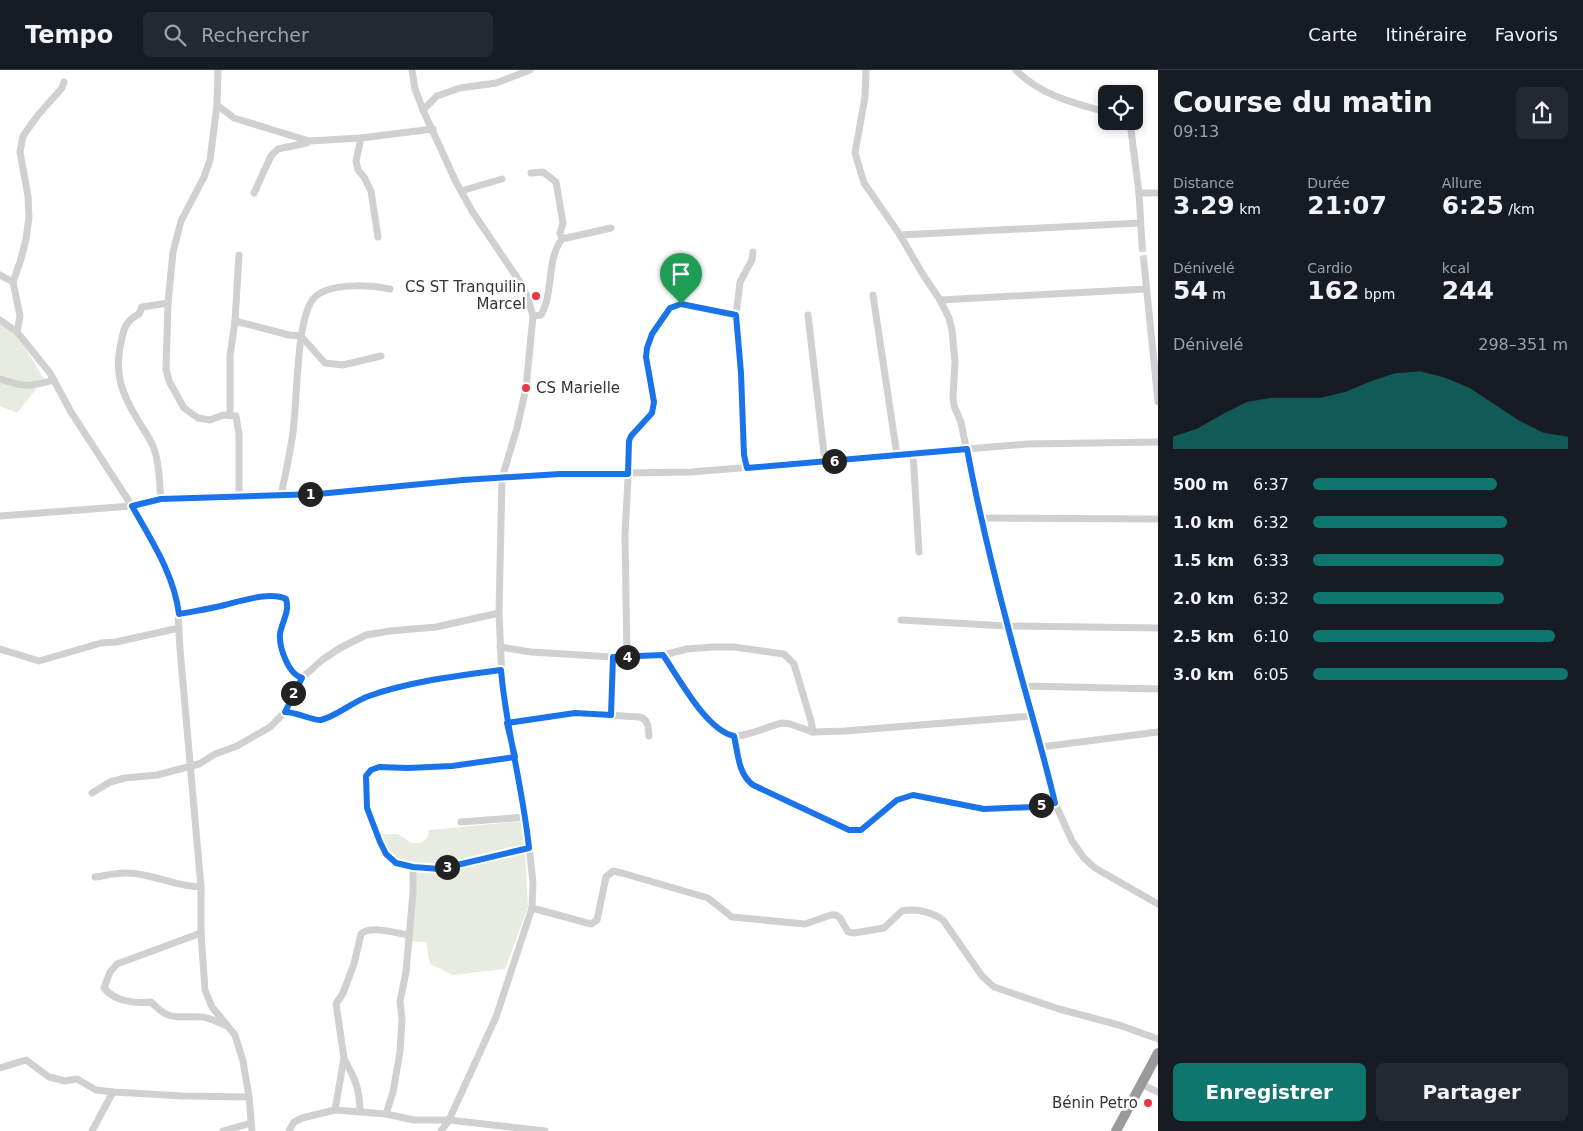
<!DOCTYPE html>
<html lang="fr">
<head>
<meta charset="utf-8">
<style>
	body { margin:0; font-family:"DejaVu Sans",sans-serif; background:#242831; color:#f1f3f6; height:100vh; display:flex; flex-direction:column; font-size:19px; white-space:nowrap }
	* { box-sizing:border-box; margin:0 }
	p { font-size:16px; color:#9ea1a6 }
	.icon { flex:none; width:28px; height:28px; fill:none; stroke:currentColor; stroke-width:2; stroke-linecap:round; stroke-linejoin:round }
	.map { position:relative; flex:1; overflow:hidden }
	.details { display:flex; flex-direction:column; background:#171b24; width:425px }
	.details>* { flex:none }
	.fabs { position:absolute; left:1098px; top:15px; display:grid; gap:10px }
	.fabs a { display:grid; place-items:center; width:45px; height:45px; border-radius:8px; background:#171b24; box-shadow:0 2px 8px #0003; font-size:25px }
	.pin { position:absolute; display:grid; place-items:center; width:42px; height:42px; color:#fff; margin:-51px -21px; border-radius:50% 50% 50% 0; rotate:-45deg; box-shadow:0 0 5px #0007 }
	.pin .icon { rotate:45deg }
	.km { position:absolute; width:25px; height:25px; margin:-12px; border-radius:50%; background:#222; color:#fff; font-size:14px; line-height:25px; text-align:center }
	.round { display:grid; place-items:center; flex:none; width:52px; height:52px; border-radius:8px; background:#242831 }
	.headline { display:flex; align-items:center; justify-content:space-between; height:85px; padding:0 15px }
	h1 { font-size:28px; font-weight:800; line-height:38px }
	.figures { display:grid; grid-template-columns:repeat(3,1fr); gap:8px; height:85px; padding:5px 15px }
	.figures div { display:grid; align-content:center }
	.figures b { font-size:25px; font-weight:800 }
	.figures small { font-size:14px; font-weight:400 }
	.figures p { font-size:14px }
	.chart { height:140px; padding:10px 15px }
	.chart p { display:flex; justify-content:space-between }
	.chart svg { width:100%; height:90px; margin-top:5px; fill:#0f766e; opacity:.7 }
	.action { display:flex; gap:10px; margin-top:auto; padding:10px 15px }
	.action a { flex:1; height:58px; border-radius:8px; background:#0f766e; color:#fff; font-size:20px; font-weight:800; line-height:58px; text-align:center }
	.action a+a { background:#242831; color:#f1f3f6 }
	ul { padding:0 15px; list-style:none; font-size:16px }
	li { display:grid; grid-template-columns:80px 60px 1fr; align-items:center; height:38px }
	li i { height:12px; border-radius:6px; background:#0f766e }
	header { display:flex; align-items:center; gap:30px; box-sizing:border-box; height:70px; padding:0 25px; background:#171b24; border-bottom:1px solid #363941 }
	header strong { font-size:24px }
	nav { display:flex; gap:28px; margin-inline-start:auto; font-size:18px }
	.search { width:350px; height:45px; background:#242831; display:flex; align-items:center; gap:12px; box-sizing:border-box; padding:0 18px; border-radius:8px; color:#9ea1a6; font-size:19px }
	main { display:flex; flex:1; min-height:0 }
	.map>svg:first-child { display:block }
	.green { fill:#e6ecdf }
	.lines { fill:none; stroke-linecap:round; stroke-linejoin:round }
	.minor-tunnel { stroke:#d6d6d6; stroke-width:7; stroke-dasharray:7 3.5; stroke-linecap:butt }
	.minor { stroke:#d0d0d0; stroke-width:7 }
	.highway { stroke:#9a9a9a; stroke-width:10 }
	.route-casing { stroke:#fff; stroke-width:10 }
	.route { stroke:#1a73e8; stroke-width:6 }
	.poi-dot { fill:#e63946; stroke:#fff; stroke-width:2 }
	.labels { text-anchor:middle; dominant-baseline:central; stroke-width:5; stroke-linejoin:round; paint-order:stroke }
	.poi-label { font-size:15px; fill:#333; stroke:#fff; text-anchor:end }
</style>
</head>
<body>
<header>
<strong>Tempo</strong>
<div class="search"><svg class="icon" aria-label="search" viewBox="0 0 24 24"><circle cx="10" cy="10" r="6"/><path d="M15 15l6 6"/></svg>Rechercher</div>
<nav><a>Carte</a><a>Itinéraire</a><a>Favoris</a></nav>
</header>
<main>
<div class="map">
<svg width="1158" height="1061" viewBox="0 0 1158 1061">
	<rect width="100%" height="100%" fill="#fff"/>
	<g class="green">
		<path d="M0 254C21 266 32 289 44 309L17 343 0 336Z"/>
		<path d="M522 751 523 775 442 795 417 793 399 789 389 781 381 764H398L411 773H421L427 768 429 760Z"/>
		<path d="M525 783 528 837 505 899 453 905 430 894 426 872 410 871 417 800 448 801Z"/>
	</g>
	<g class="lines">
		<path class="minor-tunnel" d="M1142 175 1144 193"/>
		<g class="minor">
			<path d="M218 0 217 35 210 90 204 107 181 151 173 182 168 233 166 299 169 311 184 338 198 348 210 350 223 345 236 346 239 364V427"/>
			<path d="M412 0 415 19 423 40 456 112 472 141 520 212 527 226 533 246 526 318 517 358 502 408 499 543 502 609 507 653 526 747 533 813 532 838 496 947 449 1050 441 1061"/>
			<path d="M866 0 865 27 855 83 864 113 900 165 922 203 940 230 949 248 952 260 955 292 953 327 954 336 961 352 980 448 1007 556 1025 616 1055 733 1072 771 1084 788 1095 798 1158 834"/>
			<path d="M1016 0C1040 25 1073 33 1106 42"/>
			<path d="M217 35 234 48 309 71 361 68 433 59"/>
			<path d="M423 40 437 26 460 18 496 13 530 0"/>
			<path d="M1127 51 1131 60 1139 123 1142 175"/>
			<path d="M361 68 356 91 358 100 364 107 371 121 378 167"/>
			<path d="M531 103 543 102 556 112 563 153 560 163 562 169"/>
			<path d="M461 121 502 109"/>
			<path d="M254 123 271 86 278 79 307 73 309 71"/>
			<path d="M1139 123H1158"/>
			<path d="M900 165 1140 153"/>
			<path d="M1144 193 1158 332"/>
			<path d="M0 205 13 212"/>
			<path d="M873 225 897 385"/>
			<path d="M940 230 1146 219"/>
			<path d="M808 245 825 392"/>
			<path d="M533 246 541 245C554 222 546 190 562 169L611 158"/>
			<path d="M0 250 17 262 50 303 71 342 132 436 170 507 177 529 180 579 201 817V863L205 920 212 937 235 965 243 991 249 1027 252 1061"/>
			<path d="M235 251 289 265 301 266 325 293 343 295 381 286"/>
			<path d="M17 262 20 246 13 212 21 189 26 169 29 147 28 126 20 82 23 66 38 45 62 18 64 12"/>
			<path d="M0 309C25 317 29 317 54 310"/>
			<path d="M230 345V286L235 251 239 185"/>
			<path d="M913 383 919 482"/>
			<path d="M747 398 744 385 741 303 736 245 740 212 752 190 753 182"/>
			<path d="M281 425C285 406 289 388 292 369 298 336 295 253 313 229 327 212 371 215 390 219"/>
			<path d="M161 429C159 413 160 394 154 379 151 369 144 361 139 352 121 323 113 302 122 268 124 257 128 249 139 244L142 237 168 233"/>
			<path d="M0 446 132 436 161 429 318 424 415 414 561 404 691 402 1027 374 1158 372"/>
			<path d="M980 448 1158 449"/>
			<path d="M179 543C194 541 210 539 225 535 241 531 270 521 286 529 290 542 281 551 280 564 279 577 288 604 302 608"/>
			<path d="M901 550 1007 556 1158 558"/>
			<path d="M500 577 531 582 613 587 663 585 687 579 712 577H734L784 584 794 594 811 651 813 662"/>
			<path d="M0 579 39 591 101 573 116 572 179 558"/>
			<path d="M663 585C676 604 710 665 734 666 750 666 767 656 783 653L790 654 813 662 845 661 1032 646"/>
			<path d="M627 587 625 465 629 389V371L631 366 652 343 653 323 646 287 647 278 652 264 670 237 681 234 736 245"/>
			<path d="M1025 616 1158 619"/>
			<path d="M285 642 302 608 322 590 340 578 366 565 390 561 436 557 499 543"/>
			<path d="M611 645 613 587"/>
			<path d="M507 653 575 643 639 647C649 649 648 657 649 666"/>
			<path d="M734 666C738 683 738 704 753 715L849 760C874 762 886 729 911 726 928 723 947 733 963 736 994 741 1025 738 1055 733"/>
			<path d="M1041 677 1158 662"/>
			<path d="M515 687 452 695 408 698 379 697 371 700 366 706C366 716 365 727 367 737 369 751 383 787 397 793 433 809 492 786 529 778"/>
			<path d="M92 723 110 712 125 708 157 705 199 694 215 684 237 676 270 657 285 642C297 642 313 651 321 650 337 646 354 631 369 626 412 611 457 606 501 600"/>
			<path d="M461 752 526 747"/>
			<path d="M95 807C109 805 123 801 138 804 160 807 179 817 201 817"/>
			<path d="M532 838 591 854 597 850 606 807 613 801 622 803 708 828 732 847 805 854 831 845H836L840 848 848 862 854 863 884 858 902 841C915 838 932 842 943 850L982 906 994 917 1059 939 1119 955 1158 969"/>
			<path d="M201 863 117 894 110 902 104 918C114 931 135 934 151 932 172 953 175 945 201 947 209 947 219 953 227 956"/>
			<path d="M344 989C355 1008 360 1020 360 1042"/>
			<path d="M0 998 26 990 49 1007 65 1011 77 1009 96 1020 113 1022 183 1026 249 1027"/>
			<path d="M1141 1014 1158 1022"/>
			<path d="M335 1040 344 988 336 934 343 923 354 894 361 864C371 855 396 863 408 865"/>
			<path d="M386 1044 393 1022 400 982 402 949 400 931 406 902 413 822V797"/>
			<path d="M92 1061 113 1022"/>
			<path d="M223 1061 251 1053"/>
			<path d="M289 1061 294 1052 302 1048 335 1040 386 1044 414 1050H449L545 1061"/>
		</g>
		<path class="highway" d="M1116 1061 1158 983"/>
	</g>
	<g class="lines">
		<defs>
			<path id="route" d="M681 234 670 238 652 264 647 278 646 287 654 332 652 343 631 366 629 371 628 404H560L463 410 318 424 161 429 132 436C151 470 174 504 179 544 194 541 210 539 225 535 241 531 270 521 286 529 290 542 282 551 280 564 279 577 288 604 302 608L285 642C297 642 313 651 321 650 337 646 354 631 369 626 412 611 457 606 501 600 506 660 523 718 529 778L440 799 413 797 396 793 386 784 380 772 367 738 366 706 371 700 379 697 408 698 452 696 515 687 507 653 575 643 611 645 613 587 663 585C679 608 706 660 734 666 738 683 738 704 753 715L849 760H861L897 730 913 725 984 739 1032 737 1055 733C1041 673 1022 613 1007 553 992 496 978 438 967 379L747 398 744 385 741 303 736 245 681 234"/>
		</defs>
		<use href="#route" class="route-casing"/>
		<use href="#route" class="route"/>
	</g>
	<g class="poi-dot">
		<circle cx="536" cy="226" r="5"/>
		<circle cx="526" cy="318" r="5"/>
		<circle cx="1148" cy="1033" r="5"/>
	</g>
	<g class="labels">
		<g class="poi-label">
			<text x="526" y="217">CS ST Tranquilin<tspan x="526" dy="17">Marcel</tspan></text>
			<text x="536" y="318" text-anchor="start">CS Marielle</text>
			<text x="1138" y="1033">Bénin Petro</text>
		</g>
	</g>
</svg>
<div class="fabs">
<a><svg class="icon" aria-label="locate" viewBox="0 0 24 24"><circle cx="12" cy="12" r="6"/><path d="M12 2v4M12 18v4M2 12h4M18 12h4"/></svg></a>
</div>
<div class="pin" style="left:681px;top:234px;background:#1e9e55"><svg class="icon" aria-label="arrive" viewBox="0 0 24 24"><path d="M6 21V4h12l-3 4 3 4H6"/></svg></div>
<b class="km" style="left:310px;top:424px">1</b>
<b class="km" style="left:293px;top:623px">2</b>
<b class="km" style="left:447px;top:797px">3</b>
<b class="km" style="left:627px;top:587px">4</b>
<b class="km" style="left:1041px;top:735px">5</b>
<b class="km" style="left:834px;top:391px">6</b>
</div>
<section class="details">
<div class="headline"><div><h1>Course du matin</h1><p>09:13</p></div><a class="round"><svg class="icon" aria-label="share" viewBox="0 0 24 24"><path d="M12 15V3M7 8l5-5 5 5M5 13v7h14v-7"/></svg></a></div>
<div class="figures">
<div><p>Distance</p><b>3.29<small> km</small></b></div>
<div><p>Durée</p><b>21:07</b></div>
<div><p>Allure</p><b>6:25<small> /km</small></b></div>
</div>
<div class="figures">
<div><p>Dénivelé</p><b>54<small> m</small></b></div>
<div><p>Cardio</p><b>162<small> bpm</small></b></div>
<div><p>kcal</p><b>244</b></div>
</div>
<div class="chart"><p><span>Dénivelé</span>298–351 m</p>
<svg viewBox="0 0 160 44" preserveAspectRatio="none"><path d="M0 44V38L10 34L20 27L30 21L40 19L50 19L60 19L70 16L80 11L90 7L100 6L110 9L120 14L130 22L140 30L150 36L160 38V44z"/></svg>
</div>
<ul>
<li><b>500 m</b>6:37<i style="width:72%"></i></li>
<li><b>1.0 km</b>6:32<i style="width:76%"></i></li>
<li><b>1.5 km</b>6:33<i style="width:75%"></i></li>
<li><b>2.0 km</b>6:32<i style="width:75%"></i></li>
<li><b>2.5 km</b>6:10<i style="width:95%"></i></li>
<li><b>3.0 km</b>6:05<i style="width:100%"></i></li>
</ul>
<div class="action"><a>Enregistrer</a><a>Partager</a></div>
</section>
</main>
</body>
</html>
